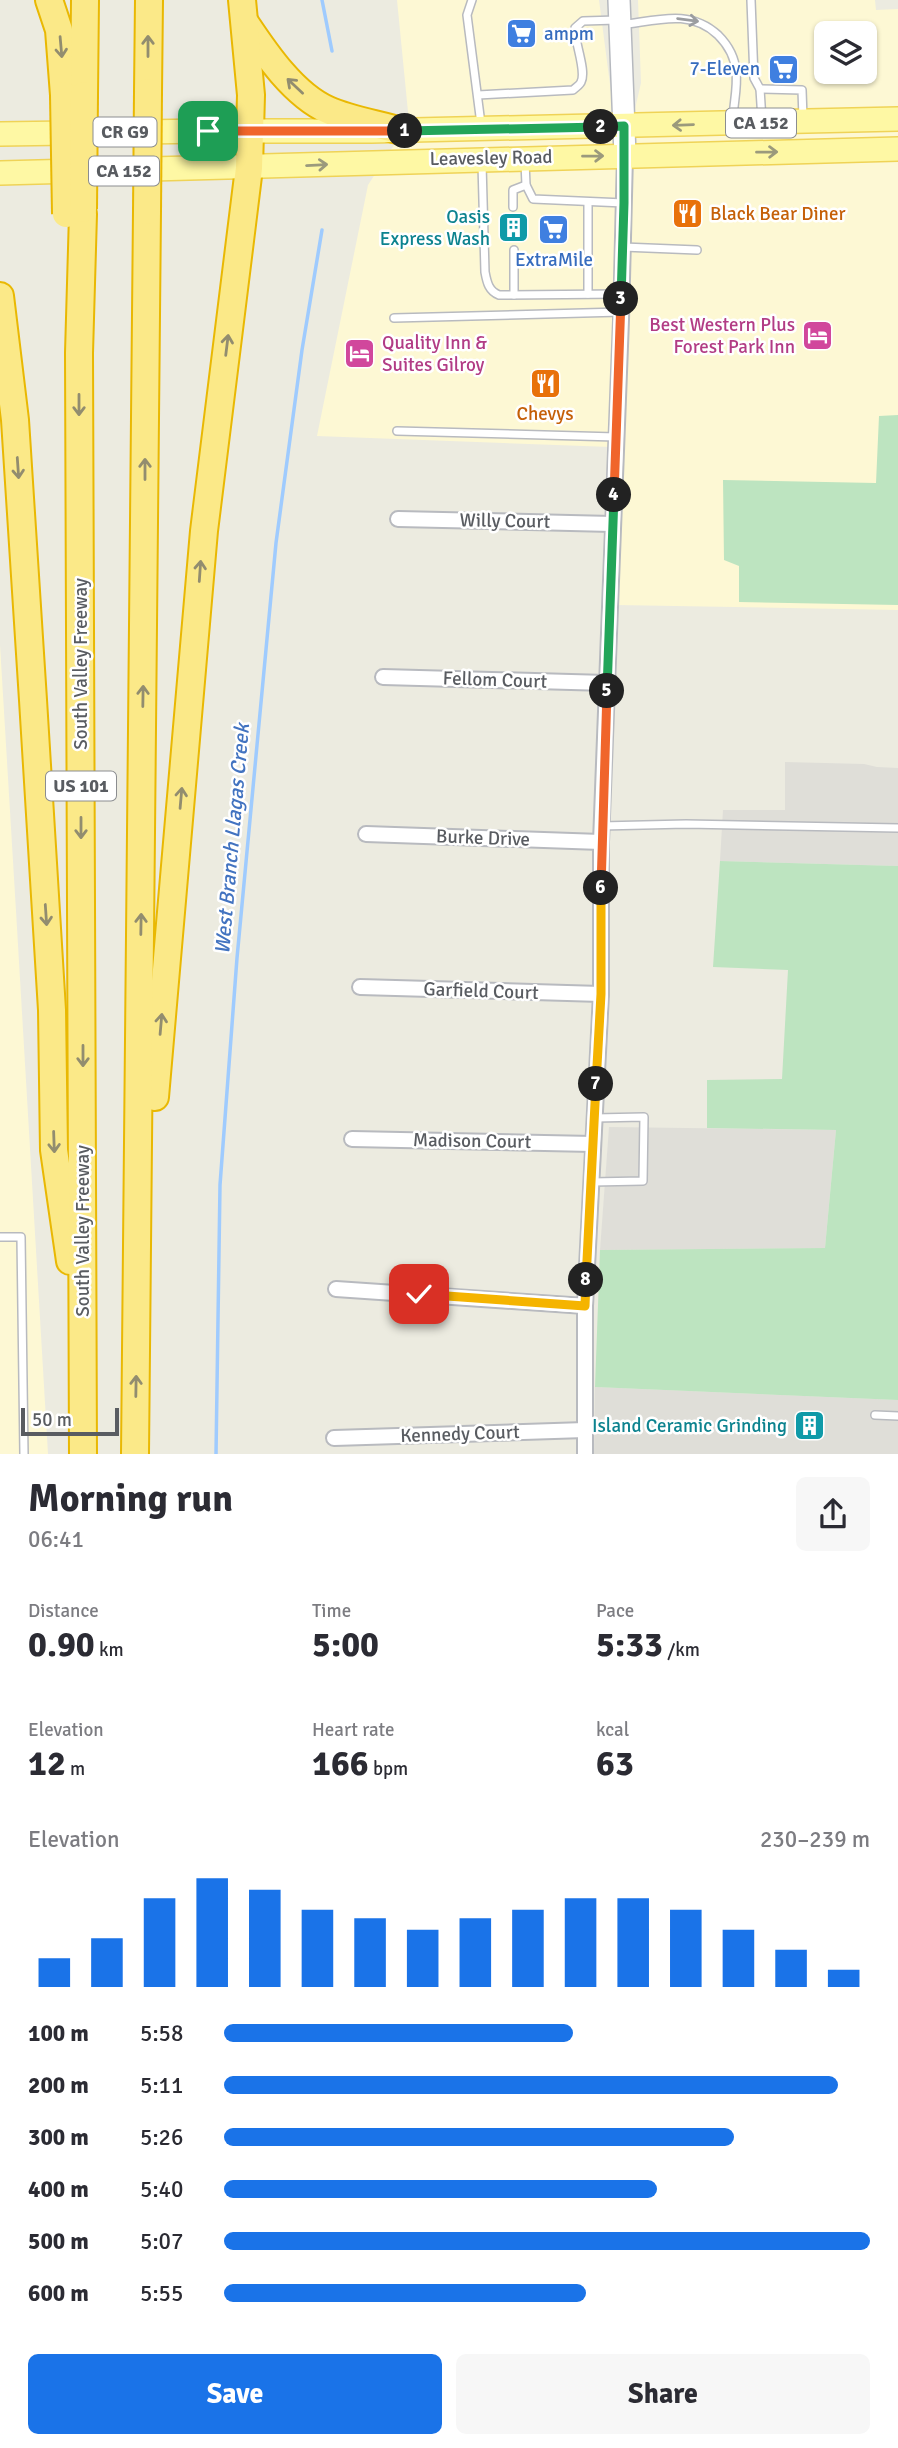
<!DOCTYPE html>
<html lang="en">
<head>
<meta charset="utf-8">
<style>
	body { margin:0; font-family:Signika,sans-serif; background:#f7f7f7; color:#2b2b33; height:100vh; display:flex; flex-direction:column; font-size:26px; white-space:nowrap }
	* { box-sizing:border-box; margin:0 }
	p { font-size:23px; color:#7c7c81 }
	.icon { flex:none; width:38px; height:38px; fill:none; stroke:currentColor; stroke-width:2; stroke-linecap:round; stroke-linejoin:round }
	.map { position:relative; height:1454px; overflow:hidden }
	.drawer { display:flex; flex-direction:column; background:#fff; flex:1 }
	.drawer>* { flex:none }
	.controls { position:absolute; left:814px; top:21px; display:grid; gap:14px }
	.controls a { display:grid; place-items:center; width:63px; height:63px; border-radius:10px; background:#fff; box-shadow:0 2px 5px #0004; font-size:35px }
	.scale { position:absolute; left:21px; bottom:18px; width:98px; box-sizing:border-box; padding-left:7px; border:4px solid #595c61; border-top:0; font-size:19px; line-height:24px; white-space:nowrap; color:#595c61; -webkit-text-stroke:5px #fff; paint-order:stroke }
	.pin { position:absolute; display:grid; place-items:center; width:60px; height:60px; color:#fff; margin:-30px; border-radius:14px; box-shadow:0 4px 10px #0006 }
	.km { position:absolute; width:35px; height:35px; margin:-18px; border-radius:50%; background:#222; color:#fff; font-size:19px; line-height:35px; text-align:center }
	.round { display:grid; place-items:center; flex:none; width:74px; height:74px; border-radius:10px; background:#f7f7f7 }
	.headline { display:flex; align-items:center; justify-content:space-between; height:119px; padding:0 28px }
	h1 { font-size:38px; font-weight:700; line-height:52px }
	.stats { display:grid; grid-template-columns:repeat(3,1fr); gap:10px; height:119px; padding:7px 28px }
	.stats div { display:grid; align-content:center }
	.stats b { font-size:35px; font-weight:700 }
	.stats small { font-size:19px; font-weight:400 }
	.stats p { font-size:19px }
	.chart { height:196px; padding:14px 28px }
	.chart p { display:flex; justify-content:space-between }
	.chart svg { width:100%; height:126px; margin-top:7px; stroke:#1a73e8; stroke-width:6 }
	.action { display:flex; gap:14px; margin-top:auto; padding:14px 28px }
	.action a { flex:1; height:80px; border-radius:10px; background:#1a73e8; color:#fff; font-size:28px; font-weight:700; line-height:80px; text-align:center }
	.action a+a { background:#f7f7f7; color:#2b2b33 }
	ul { padding:0 28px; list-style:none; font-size:23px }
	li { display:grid; grid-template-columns:112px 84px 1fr; align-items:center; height:52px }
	li i { height:18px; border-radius:9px; background:#1a73e8 }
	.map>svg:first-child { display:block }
	.commercial { fill:#fdf8d4; fill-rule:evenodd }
	.industrial { fill:#dfded8 }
	.green { fill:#bde4c0 }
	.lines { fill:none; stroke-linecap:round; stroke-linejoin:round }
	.stream { stroke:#9fcbfe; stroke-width:3.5 }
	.lane-casing { stroke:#b8babf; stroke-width:10 }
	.street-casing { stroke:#b8babf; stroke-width:18 }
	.secondary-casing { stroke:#b6b9bf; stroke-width:24 }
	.primary-casing { stroke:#efd357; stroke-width:26 }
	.highway-casing { stroke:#e9b803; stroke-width:30 }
	.lane { stroke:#fff; stroke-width:7 }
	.street { stroke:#fff; stroke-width:14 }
	.secondary { stroke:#fff; stroke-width:21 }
	.primary { stroke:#fef8a4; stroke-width:23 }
	.highway { stroke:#fbe988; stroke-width:26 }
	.highway-bridge-casing { stroke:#e9b803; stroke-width:30; stroke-linecap:butt }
	.highway-bridge { stroke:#fbe988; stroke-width:26 }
	.oneway { stroke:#9b9da0 }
	.oneway2 { stroke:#928d6f }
	.oneway3 { stroke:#9b9a7c }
	.split-1-casing { stroke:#fff; stroke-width:14 }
	.split-2-casing { stroke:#fff; stroke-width:14 }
	.split-3-casing { stroke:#fff; stroke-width:14 }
	.split-4-casing { stroke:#fff; stroke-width:14 }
	.split-5-casing { stroke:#fff; stroke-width:14 }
	.split-6-casing { stroke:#fff; stroke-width:14 }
	.split-7-casing { stroke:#fff; stroke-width:14 }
	.split-8-casing { stroke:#fff; stroke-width:14 }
	.split-9-casing { stroke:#fff; stroke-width:14 }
	.split-1 { stroke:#f0652b; stroke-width:9 }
	.split-2 { stroke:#22a559; stroke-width:9 }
	.split-3 { stroke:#22a559; stroke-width:9 }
	.split-4 { stroke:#f0652b; stroke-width:9 }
	.split-5 { stroke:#22a559; stroke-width:9 }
	.split-6 { stroke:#f0652b; stroke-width:9 }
	.split-7 { stroke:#f5b400; stroke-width:9 }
	.split-8 { stroke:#f5b400; stroke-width:9 }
	.split-9 { stroke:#f5b400; stroke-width:9 }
	.labels { text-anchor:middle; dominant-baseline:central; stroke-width:5; stroke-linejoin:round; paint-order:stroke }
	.shield { fill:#fff; stroke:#8b8d90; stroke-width:2 }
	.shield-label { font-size:18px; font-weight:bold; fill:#595c61 }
	.shop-label { font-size:19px; fill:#366cbe; stroke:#fff; text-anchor:start }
	.street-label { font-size:19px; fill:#595c61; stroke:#fff }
	.food-label { font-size:19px; fill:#c56008; stroke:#fff; text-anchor:start }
	.culture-label { font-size:19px; fill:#0d838f; stroke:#fff; text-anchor:end }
	.hotel-label { font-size:19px; fill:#b23c85; stroke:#fff; text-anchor:end }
	.water-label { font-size:21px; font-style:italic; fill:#4273c0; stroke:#fff }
</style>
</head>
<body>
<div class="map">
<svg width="898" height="1454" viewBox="0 0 898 1454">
	<rect width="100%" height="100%" fill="#ecebe0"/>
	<g class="commercial">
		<path d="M397 0H599L621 169 641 83 638 0H875L876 10 898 9V610L616 605 611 447 317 436 368 185 409 122ZM826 33H864V72H826Z"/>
		<path d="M0 645 16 911 48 1454H0Z"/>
	</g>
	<g class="industrial">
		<path d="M785 762 864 764 877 767 898 768V866L720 861 723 810H785Z"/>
		<path d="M609 1127 836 1130 825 1248 600 1250Z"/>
		<path d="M595 1387 898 1400V1454H594Z"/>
	</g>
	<g class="green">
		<path d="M898 415V605L739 602V566L724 560 723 480 876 483 879 416Z"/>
		<path d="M720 861 898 866V1400L595 1387 600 1250 825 1248 836 1130 707 1128V1080L782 1079 788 970 713 967Z"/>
	</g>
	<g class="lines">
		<g class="stream">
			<path d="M322 0 332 51"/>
			<path d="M216 1454 220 1185 237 958 276 543 302 350 322 230"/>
		</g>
		<defs>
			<g id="lane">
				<path d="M472 0 467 15 481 124"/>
				<path d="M751 0 754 78 760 89 762 120"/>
				<path d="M621 25C656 21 689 8 718 35 729 46 735 57 736 72 738 88 733 105 733 121"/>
				<path d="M760 89 802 90 803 118"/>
				<path d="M478 95 573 90C576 87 580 85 581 82 587 71 574 41 575 28L583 21 617 20"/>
				<path d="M525 162 526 185 533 199 624 203"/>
				<path d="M482 164 485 272C487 283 489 291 499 295L620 294"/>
				<path d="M513 207V190L526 185"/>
				<path d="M623 247 697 250"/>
				<path d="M514 250V295"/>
				<path d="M588 294V202"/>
				<path d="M394 318 621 312"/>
				<path d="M397 431 616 437"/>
				<path d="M601 826 686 824 898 828"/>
				<path d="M592 1182 643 1181 644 1117 595 1118"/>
				<path d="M0 1237H21L24 1454"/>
				<path d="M875 1415 898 1416"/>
			</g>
			<g id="street">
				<path d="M398 519 612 524"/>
				<path d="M383 677 607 683"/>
				<path d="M366 834 601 842"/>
				<path d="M360 987 601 994"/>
				<path d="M352 1139 593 1144"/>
				<path d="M336 1289 585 1306"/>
				<path d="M334 1438 585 1430"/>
				<path d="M585 1454V1306L601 994V842L621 320 625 155"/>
			</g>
			<path id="secondary" d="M619 0 625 155"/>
			<g id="primary">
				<path d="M0 134 208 131H371L898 119"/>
				<path d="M0 173 898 149"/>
			</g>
			<g id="highway">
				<path d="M49 0 59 30 64 95"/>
				<path d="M246 24C266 54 294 95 328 110 350 120 378 124 401 131"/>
				<path d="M148 92 149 0"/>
				<path d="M84 95 85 0"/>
				<path d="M0 296 15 420 33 700 52 1010 54 1150 70 1261"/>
				<path d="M155 1097 204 531 249 168 251 95 242 0"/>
				<path d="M83 1454 79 353 83 214"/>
				<path d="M135 1454 147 211"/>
			</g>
		</defs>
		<use href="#lane" class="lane-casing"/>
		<use href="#street" class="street-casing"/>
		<use href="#secondary" class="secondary-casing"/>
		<use href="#primary" class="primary-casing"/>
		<use href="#highway" class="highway-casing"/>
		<use href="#lane" class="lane"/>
		<use href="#street" class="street"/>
		<use href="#secondary" class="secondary"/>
		<use href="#primary" class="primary"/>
		<use href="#highway" class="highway"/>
		<defs>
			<g id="highway-bridge">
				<path d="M64 95 66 214"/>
				<path d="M83 209 84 95"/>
				<path d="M147 211 148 92"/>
			</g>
		</defs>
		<use href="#highway-bridge" class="highway-bridge-casing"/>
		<use href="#highway-bridge" class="highway-bridge"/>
	</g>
	<defs><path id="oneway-shaft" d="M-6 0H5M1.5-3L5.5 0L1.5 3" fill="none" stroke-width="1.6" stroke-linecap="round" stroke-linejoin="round" transform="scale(1.75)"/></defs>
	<use class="oneway" href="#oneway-shaft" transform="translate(688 20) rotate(8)"/>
	<g class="oneway2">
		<use href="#oneway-shaft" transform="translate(148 46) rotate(-90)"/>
		<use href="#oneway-shaft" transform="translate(61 47) rotate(85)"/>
		<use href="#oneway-shaft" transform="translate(295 86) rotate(-137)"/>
		<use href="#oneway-shaft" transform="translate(227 345) rotate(-83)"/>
		<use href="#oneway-shaft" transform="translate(79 405) rotate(90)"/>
		<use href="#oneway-shaft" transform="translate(18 468) rotate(86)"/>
		<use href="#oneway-shaft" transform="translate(145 469) rotate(-90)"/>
		<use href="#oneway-shaft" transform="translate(200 571) rotate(-86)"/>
		<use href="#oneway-shaft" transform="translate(143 696) rotate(-89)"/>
		<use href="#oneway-shaft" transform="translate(181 798) rotate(-85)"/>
		<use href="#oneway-shaft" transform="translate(81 828) rotate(90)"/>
		<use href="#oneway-shaft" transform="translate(46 915) rotate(86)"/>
		<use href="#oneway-shaft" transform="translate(141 924) rotate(-89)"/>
		<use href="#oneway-shaft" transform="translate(161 1024) rotate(-85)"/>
		<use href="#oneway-shaft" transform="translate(83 1056) rotate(90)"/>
		<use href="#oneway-shaft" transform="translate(54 1142) rotate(88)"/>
		<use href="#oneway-shaft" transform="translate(136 1386) rotate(-89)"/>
	</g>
	<g class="oneway3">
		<use href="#oneway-shaft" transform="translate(683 125) rotate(178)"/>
		<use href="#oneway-shaft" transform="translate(767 152) rotate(-1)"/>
		<use href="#oneway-shaft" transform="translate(593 156) rotate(-1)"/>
		<use href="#oneway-shaft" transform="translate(317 165) rotate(-3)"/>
	</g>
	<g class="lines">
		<defs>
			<path id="split-1" d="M208 131H405"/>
			<path id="split-2" d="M405 131 601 127"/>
			<path id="split-3" d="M601 127 624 126V203L621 299"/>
			<path id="split-4" d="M614 495 621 299"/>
			<path id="split-5" d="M607 691 614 495"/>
			<path id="split-6" d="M601 888 607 691"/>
			<path id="split-7" d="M596 1084 601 994V888"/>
			<path id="split-8" d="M586 1280 596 1084"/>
			<path id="split-9" d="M419 1294 585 1306 586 1280"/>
		</defs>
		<use href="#split-1" class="split-1-casing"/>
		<use href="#split-2" class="split-2-casing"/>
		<use href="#split-3" class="split-3-casing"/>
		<use href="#split-4" class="split-4-casing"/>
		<use href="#split-5" class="split-5-casing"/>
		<use href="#split-6" class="split-6-casing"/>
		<use href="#split-7" class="split-7-casing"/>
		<use href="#split-8" class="split-8-casing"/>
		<use href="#split-9" class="split-9-casing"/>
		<use href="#split-1" class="split-1"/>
		<use href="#split-2" class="split-2"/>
		<use href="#split-3" class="split-3"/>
		<use href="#split-4" class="split-4"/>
		<use href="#split-5" class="split-5"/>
		<use href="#split-6" class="split-6"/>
		<use href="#split-7" class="split-7"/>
		<use href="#split-8" class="split-8"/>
		<use href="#split-9" class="split-9"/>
	</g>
	<defs>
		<symbol id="supermarket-square" viewBox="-11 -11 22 22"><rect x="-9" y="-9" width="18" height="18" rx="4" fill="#3f7fe0" stroke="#fff"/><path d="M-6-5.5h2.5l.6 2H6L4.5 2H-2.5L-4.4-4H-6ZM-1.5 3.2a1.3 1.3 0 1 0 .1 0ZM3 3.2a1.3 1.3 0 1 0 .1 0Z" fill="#fff"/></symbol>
		<symbol id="restaurant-square" viewBox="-11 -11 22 22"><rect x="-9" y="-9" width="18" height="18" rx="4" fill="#e8710a" stroke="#fff"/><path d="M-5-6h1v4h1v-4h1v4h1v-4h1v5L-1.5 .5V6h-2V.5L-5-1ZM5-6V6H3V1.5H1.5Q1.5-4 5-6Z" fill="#fff"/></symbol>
		<symbol id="building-square" viewBox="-11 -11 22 22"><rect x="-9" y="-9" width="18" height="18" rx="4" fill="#0f9aa8" stroke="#fff"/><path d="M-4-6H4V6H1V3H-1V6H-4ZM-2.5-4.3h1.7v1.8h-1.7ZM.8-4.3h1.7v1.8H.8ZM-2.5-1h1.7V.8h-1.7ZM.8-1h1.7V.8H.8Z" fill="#fff"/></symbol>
		<symbol id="hotel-square" viewBox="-11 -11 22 22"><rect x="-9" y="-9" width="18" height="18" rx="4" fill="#d1479c" stroke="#fff"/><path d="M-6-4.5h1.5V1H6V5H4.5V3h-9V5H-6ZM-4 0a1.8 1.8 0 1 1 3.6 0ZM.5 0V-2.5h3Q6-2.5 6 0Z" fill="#fff"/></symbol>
	</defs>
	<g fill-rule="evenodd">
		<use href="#supermarket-square" x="504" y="16" width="35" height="35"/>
		<use href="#supermarket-square" x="766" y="52" width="35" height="35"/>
		<use href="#restaurant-square" x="670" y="196" width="35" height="35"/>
		<use href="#building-square" x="496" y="210" width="35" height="35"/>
		<use href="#supermarket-square" x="536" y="212" width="35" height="35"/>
		<use href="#hotel-square" x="800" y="318" width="35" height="35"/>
		<use href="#hotel-square" x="342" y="336" width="35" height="35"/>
		<use href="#restaurant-square" x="528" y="366" width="35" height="35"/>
		<use href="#building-square" x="792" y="1408" width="35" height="35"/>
	</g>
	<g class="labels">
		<g class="shield">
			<rect x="726" y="108.5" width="70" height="29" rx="5"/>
			<rect x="93.5" y="117.5" width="63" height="29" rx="5"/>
			<rect x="89" y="156.5" width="70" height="29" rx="5"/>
			<rect x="46" y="771.5" width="70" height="29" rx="5"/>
		</g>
		<g class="shield-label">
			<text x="761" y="123">CA 152</text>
			<text x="125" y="132">CR G9</text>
			<text x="124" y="171">CA 152</text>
			<text x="81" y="786">US 101</text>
		</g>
		<g class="shop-label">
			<text x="544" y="34">ampm</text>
			<text x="760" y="69" text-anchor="end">7-Eleven</text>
			<text x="554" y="260" text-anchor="middle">ExtraMile</text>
		</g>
		<g class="street-label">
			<text transform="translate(491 158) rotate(-1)">Leavesley Road</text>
			<text transform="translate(505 521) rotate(1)">Willy Court</text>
			<text transform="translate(81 664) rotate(-90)">South Valley Freeway</text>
			<text transform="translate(495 680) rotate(2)">Fellom Court</text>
			<text transform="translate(483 838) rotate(2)">Burke Drive</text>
			<text transform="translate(481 991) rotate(2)">Garfield Court</text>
			<text transform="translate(472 1141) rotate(1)">Madison Court</text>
			<text transform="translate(83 1231) rotate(-90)">South Valley Freeway</text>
			<text transform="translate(460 1434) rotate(-2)">Kennedy Court</text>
		</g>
		<g class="food-label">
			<text x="710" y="214">Black Bear Diner</text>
			<text x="545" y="414" text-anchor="middle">Chevys</text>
		</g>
		<g class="culture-label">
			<text x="490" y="217">Oasis<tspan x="490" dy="22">Express Wash</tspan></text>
			<text x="787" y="1426">Island Ceramic Grinding</text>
		</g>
		<g class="hotel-label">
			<text x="795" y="325">Best Western Plus<tspan x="795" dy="22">Forest Park Inn</tspan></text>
			<text x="382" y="343" text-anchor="start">Quality Inn &amp;<tspan x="382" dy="22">Suites Gilroy</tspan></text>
		</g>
		<g class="water-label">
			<text transform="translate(232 839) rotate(-85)">West Branch Llagas Creek</text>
		</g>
	</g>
</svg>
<div class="controls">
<a><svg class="icon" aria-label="layers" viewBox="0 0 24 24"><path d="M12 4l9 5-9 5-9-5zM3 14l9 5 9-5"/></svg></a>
</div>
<div class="scale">50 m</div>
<div class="pin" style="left:208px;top:131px;background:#1e9e55"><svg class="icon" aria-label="arrive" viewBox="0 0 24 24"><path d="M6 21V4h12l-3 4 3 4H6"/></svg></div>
<div class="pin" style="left:419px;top:1294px;background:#d93025"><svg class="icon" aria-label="check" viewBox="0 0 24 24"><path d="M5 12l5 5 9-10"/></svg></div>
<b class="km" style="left:405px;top:131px">1</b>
<b class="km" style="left:601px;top:127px">2</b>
<b class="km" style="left:621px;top:299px">3</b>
<b class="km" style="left:614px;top:495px">4</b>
<b class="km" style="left:607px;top:691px">5</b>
<b class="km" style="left:601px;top:888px">6</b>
<b class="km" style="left:596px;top:1084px">7</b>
<b class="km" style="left:586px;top:1280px">8</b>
</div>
<section class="drawer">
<div class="headline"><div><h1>Morning run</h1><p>06:41</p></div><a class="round"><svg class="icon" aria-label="share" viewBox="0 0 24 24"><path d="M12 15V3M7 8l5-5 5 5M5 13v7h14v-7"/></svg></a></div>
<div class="stats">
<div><p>Distance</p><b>0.90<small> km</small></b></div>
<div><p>Time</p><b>5:00</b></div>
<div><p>Pace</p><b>5:33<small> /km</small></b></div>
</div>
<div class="stats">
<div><p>Elevation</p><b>12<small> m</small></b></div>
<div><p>Heart rate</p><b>166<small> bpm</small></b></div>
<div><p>kcal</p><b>63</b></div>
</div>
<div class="chart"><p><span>Elevation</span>230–239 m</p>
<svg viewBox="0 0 160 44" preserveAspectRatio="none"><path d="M5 44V34M15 44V27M25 44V13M35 44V6M45 44V10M55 44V17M65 44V20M75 44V24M85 44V20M95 44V17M105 44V13M115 44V13M125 44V17M135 44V24M145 44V31M155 44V38"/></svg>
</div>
<ul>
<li><b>100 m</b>5:58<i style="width:54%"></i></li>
<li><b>200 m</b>5:11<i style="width:95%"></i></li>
<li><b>300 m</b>5:26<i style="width:79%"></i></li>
<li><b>400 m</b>5:40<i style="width:67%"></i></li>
<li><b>500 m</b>5:07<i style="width:100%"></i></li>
<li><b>600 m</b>5:55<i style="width:56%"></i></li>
</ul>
<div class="action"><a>Save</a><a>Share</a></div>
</section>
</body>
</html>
